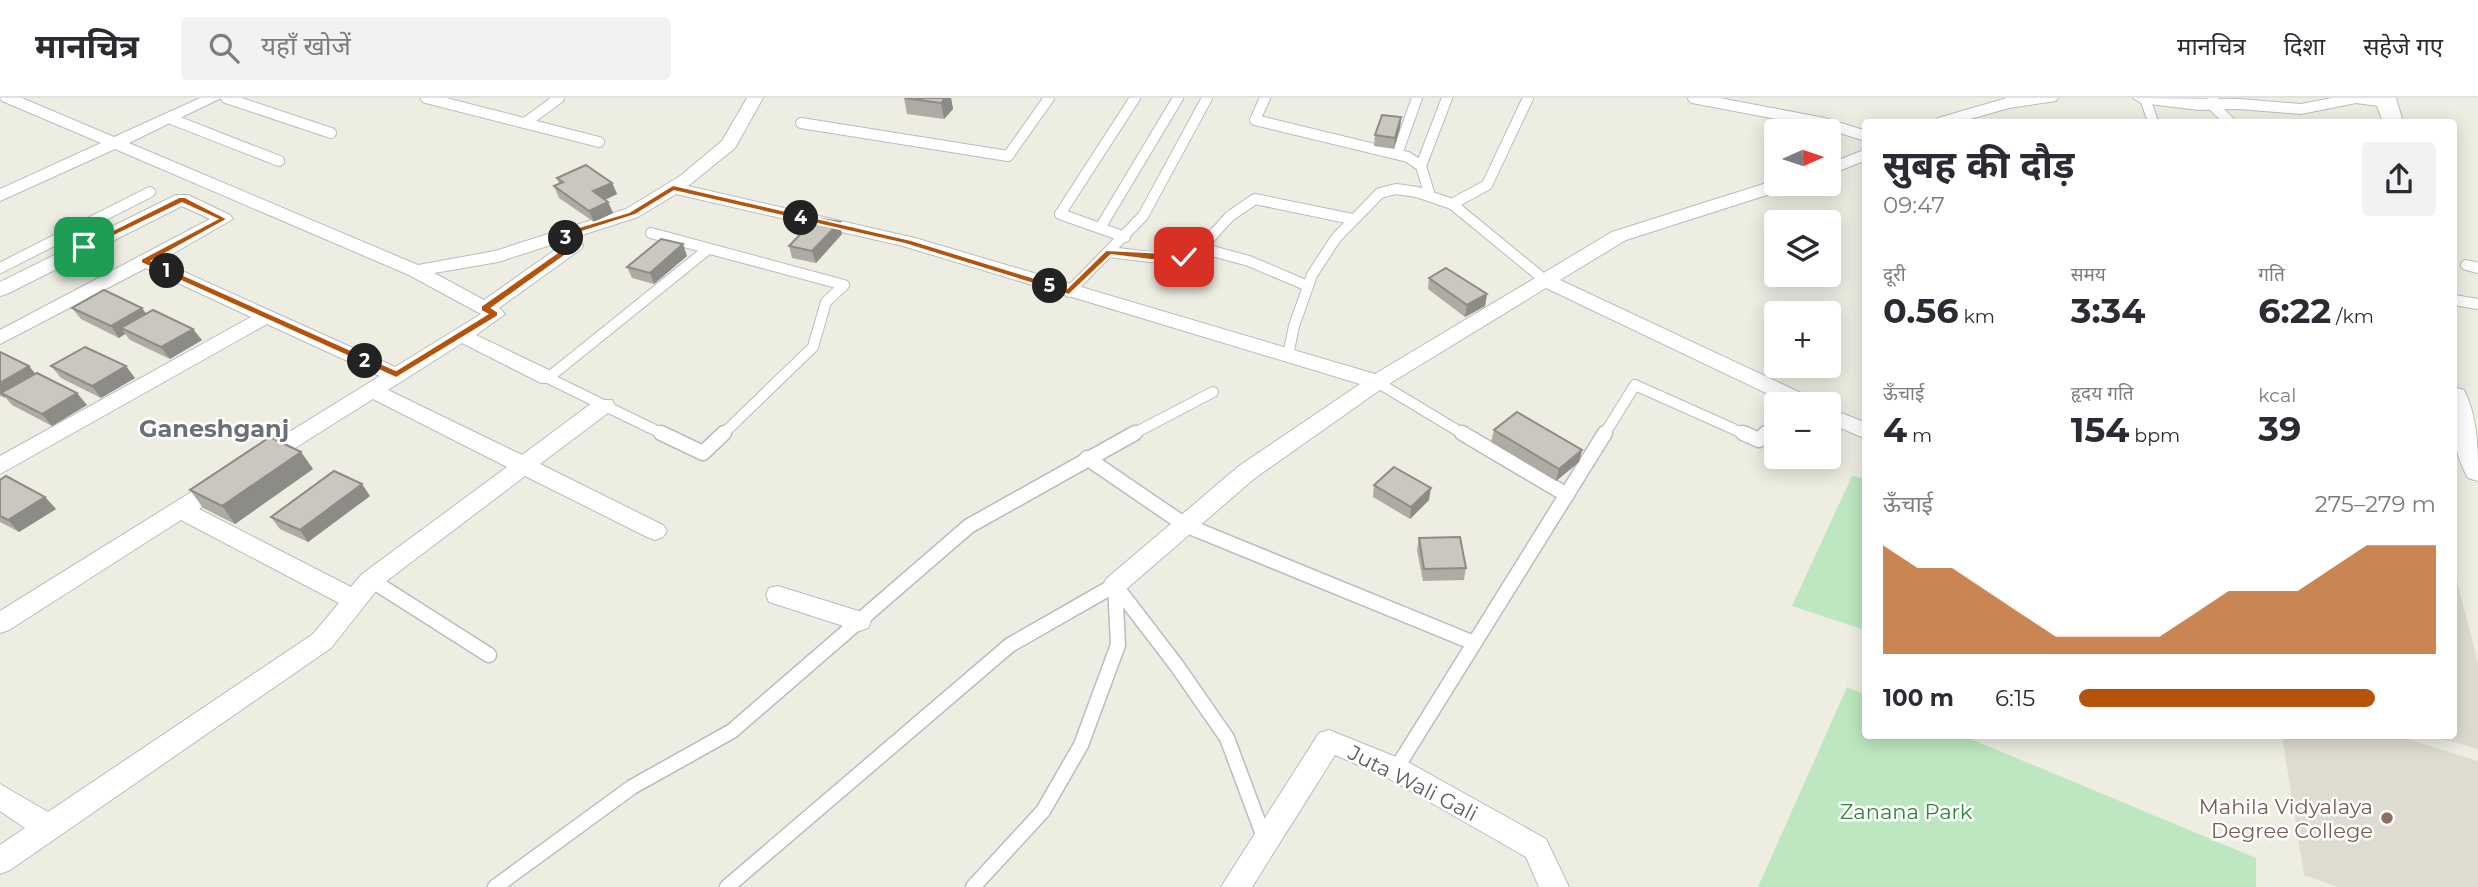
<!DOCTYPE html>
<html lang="hi">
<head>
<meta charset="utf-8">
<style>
	body { margin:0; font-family:Montserrat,"Noto Sans Devanagari",sans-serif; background:#f2f2f3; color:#2b2b33; height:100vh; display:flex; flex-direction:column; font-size:26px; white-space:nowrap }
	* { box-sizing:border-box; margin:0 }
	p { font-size:23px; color:#7c7c81 }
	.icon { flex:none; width:38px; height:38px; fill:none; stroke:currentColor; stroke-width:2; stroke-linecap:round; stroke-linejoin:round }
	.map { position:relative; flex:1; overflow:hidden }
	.panel { position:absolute; left:1862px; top:21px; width:595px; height:620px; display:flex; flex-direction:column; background:#fff; border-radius:7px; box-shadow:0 4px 18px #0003 }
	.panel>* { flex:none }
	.needle { width:46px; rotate:87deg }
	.buttons { position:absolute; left:1764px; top:21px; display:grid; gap:14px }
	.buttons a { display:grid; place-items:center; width:77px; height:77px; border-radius:7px; background:#fff; box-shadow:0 4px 18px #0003; font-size:35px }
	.pin { position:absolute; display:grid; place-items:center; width:60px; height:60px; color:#fff; margin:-30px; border-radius:14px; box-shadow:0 4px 10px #0006 }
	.km { position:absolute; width:35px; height:35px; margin:-18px; border-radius:50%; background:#222; color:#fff; font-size:19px; line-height:35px; text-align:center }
	.round { display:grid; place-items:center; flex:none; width:74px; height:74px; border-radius:7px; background:#f2f2f3 }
	.overview { display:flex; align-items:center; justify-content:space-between; height:119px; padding:0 21px }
	h1 { font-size:38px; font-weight:700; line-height:52px }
	.stats { display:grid; grid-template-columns:repeat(3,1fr); gap:10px; height:119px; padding:7px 21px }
	.stats div { display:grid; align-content:center }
	.stats b { font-size:35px; font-weight:700 }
	.stats small { font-size:19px; font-weight:400 }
	.stats p { font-size:19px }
	.chart { height:196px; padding:14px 21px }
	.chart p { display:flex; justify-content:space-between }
	.chart svg { width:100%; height:126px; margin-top:7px; fill:#b45309; opacity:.7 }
	ul { padding:0 21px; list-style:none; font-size:23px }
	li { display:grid; grid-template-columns:112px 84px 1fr; align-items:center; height:52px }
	li i { height:18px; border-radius:9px; background:#b45309 }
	header { display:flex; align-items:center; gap:42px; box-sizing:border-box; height:98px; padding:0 35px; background:#fff; border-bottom:2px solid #e1e1e2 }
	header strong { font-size:33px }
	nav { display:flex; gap:38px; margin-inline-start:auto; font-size:24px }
	.search { width:490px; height:63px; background:#f2f2f3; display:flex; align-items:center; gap:18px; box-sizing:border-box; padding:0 24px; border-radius:7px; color:#7c7c81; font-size:26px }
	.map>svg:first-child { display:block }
	.education { fill:#dedcd1 }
	.green { fill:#bde7c1 }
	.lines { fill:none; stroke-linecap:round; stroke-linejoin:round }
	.service-far1-casing { stroke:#babcc2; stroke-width:12 }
	.service-casing { stroke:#babcc2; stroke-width:17 }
	.minor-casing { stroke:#babcc2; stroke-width:2 }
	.tertiary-casing { stroke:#babcc2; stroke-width:2 }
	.service-far1 { stroke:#fff; stroke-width:10 }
	.service { stroke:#fff; stroke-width:14 }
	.minor { fill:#fff; fill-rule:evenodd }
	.tertiary { fill:#fff; fill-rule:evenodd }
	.wall { fill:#adaba4 }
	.shaded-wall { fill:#8d8b86 }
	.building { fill:#c9c7bf; stroke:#8d8b86; stroke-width:2 }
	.route { fill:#b45309; stroke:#fff; stroke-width:2 }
	.education-dot { fill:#8d6e63; stroke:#fff; stroke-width:2.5 }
	.labels { text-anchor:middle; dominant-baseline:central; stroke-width:5; stroke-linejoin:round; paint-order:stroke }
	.near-street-label { font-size:21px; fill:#5a5e64; stroke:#fff }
	.near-education-label { font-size:21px; fill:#785e54; stroke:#fff; text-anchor:end }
	.near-park-label { font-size:21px; fill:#30863c; stroke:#fff }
	.district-label { font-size:24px; font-weight:bold; fill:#6b7076; stroke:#fff }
</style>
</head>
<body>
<header>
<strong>मानचित्र</strong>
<div class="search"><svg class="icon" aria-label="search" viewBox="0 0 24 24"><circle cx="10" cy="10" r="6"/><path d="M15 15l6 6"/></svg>यहाँ खोजें</div>
<nav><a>मानचित्र</a><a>दिशा</a><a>सहेजे गए</a></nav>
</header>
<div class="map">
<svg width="2478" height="789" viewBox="0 0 2478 789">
	<rect width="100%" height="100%" fill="#eeede2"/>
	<g class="education">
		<path d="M2454 471 2478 565V651L2428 637H2454Z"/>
		<path d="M2282 637H2395L2478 663V789H2338L2304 777Z"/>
	</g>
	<g class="green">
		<path d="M1852 378 1865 381V532L1792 508Z"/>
		<path d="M1847 589 1865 597 1866 637H1961L2256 760V789H1758Z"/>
	</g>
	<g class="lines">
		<defs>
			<g id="service-far1">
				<path d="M226 0 331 35"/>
				<path d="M426 0 599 44"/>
				<path d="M1265 0 1255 22 1408 59 1421 68 1430 98"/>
				<path d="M1693 0 1824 25 1866 38"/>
				<path d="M2145 0 2153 24"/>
				<path d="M2213 0 2212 7 2230 24"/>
				<path d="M169 20 279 63"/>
				<path d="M525 25 559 0"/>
				<path d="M801 25 1008 58 1049 0"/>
				<path d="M1397 56 1417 0"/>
				<path d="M1421 68 1447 0"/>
				<path d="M1452 106 1487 87 1528 0"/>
				<path d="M1100 130 1178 0"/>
				<path d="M651 135 844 187 826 204 813 249 722 337"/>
				<path d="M1125 139 1060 116 1135 0"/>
				<path d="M1201 150 1249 163 1308 188"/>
				<path d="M1109 154 1151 159H1184L1201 150 1230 118 1255 101 1352 121"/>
				<path d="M2466 167 2478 170"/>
				<path d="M0 170 150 94"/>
				<path d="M1069 194 1143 118 1207 0"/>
				<path d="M2454 202 2478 206"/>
				<path d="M1288 257 1294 228 1312 177 1336 140 1380 95 1396 91 1417 94 1452 106 1546 183"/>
				<path d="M1377 284 1465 337"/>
				<path d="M665 337 548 280 707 152"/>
				<path d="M1131 337 1213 294"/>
				<path d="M1604 337 1635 287 1747 337"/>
				<path d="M1764 337 1776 324"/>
			</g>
			<g id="service">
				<path d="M661 335 703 355 724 335"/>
				<path d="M1462 335 1567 397"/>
				<path d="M1743 335 1759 342 1766 335"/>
				<path d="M1087 360 1185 427 1474 545"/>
				<path d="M371 482 489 557"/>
				<path d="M1115 487 1177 568 1227 640 1265 742"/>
				<path d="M1396 671 1605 335"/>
				<path d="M495 789 632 689 732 633 969 428 1135 335"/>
				<path d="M727 789 1010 547 1115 487"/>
				<path d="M973 789 1043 713 1081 647 1118 547 1115 487"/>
			</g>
			<g id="minor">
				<path d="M0 0H22L114 39 200 0H221L129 45 418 167 495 153 626 111 680 78 722 43 747 0H763L735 50 688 88 915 140 1375 276 1612 134 1776 82V86H1792L1789 90 1626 142 1560 182 1814 301 1817 306H1789L1546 190 1384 289 1255 380 1124 493 1115 496 1106 493 1103 487 1106 481 1239 368 1360 286 903 148 676 96 638 119 576 139 583 147 581 151 499 210 505 216 476 237 555 275 558 280 555 285H541L462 245 388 292 522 357 596 302H612L615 307 612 312 540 366 663 427 667 433 663 439 655 442 647 439 525 378 380 488 331 550 10 772 0 776V747L25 730 0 713V686L48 714 313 536 339 505 181 422 9 532 0 535V513L214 380 222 378 230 380 233 386 230 392 199 411 351 489 362 476 507 369 373 301 268 367 260 370 252 367 249 362 252 357 380 278 267 226 0 376V358L251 219 146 170 0 246V232L210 121 182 108 7 196 0 198V184L176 97H188L230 117 233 121 160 163 395 269 481 216 409 177 115 51 0 103V91L101 45 2 3ZM560 144 562 147 484 202 434 175 498 164Z"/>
				<path d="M2007 0H2058L2056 3 2009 10 1960 24H1936L1938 20Z"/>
				<path d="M2133 0 2239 1 2301 6 2332 0H2389L2394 4 2386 9 2356 5 2301 16 2239 11 2199 12 2141 5Z"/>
				<path d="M1866 51V62L1829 77V66Z"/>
				<path d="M1829 310 1866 325V341L1829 325Z"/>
				<path d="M778 488 868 516 871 523 868 530 859 533 769 504 766 497 769 490Z"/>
				<path d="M1329 632 1406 663 1546 741 1569 789H1539L1526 759 1386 679 1335 657 1252 789H1221L1319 635Z"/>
			</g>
			<g id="tertiary">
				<path d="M2374 0H2396L2403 24H2383Z"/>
				<path d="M2454 289 2464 292C2478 319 2478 352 2478 383L2468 380C2452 353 2451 319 2454 289Z"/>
			</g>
		</defs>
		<use href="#service-far1" class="service-far1-casing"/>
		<use href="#service" class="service-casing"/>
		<use href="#minor" class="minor-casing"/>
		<use href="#tertiary" class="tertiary-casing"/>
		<use href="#service-far1" class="service-far1"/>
		<use href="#service" class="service"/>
		<use href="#minor" class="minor"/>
		<use href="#tertiary" class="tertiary"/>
	</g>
	<g class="wall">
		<path d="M904 0H951L953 11 944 21 907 16Z"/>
		<path d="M1401 19 1400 30 1394 51 1374 48 1375 37Z"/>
		<path d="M557 80 612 85 617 96 605 102 608 104 613 115 594 124 559 100 554 88 559 86Z"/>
		<path d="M842 136 816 165 792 160 789 148Z"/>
		<path d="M687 158 654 186 632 180 627 169Z"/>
		<path d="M1429 180 1487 196 1485 208 1465 219 1428 191Z"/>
		<path d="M72 210 146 216 202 242 170 261 130 242 125 236 119 240 81 221Z"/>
		<path d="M0 254 35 276 87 307 52 328 12 307 5 299 0 298Z"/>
		<path d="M51 268 135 280 101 300 61 280Z"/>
		<path d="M1494 332 1582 352 1579 364 1556 383 1491 344Z"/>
		<path d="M301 354 313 371 235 426 203 410 190 392Z"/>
		<path d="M0 382 45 399 56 411 19 434 0 424Z"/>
		<path d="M1374 387 1429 402 1410 421 1373 399Z"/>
		<path d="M370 398 308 444 280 431 271 419Z"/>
		<path d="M1419 440 1466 470 1464 482 1423 483 1417 452Z"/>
	</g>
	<g class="shaded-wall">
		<path d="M945 0H951L953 11 944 21 941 5Z"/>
		<path d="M1401 19 1400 30 1394 51 1395 40Z"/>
		<path d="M612 85 617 96 598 105 593 93Z"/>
		<path d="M608 104 613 115 594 124 589 113Z"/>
		<path d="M840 124 842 136 816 165 812 153Z"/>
		<path d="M683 146 687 158 654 186 650 175Z"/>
		<path d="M1487 196 1485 208 1465 219 1467 207Z"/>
		<path d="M142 210 151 222 121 230 125 236 119 240 111 228Z"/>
		<path d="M193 231 202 242 170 261 161 249Z"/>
		<path d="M29 268 39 280 1 295 5 299 4 300 0 295V285Z"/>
		<path d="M126 268 135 280 101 300 92 288Z"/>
		<path d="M77 295 87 307 52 328 42 316Z"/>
		<path d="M1582 352 1579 364 1556 383 1559 371Z"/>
		<path d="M301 354 313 371 235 426 222 408Z"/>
		<path d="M362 386 370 398 308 444 300 432Z"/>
		<path d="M1431 390 1429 402 1410 421 1411 409Z"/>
		<path d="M45 399 56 411 19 434 8 422Z"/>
	</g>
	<g class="building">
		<path d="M905 0H945L941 5Z"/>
		<path d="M1382 17 1401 19 1395 40 1375 37Z"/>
		<path d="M586 67 612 85 593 93 608 104 589 113 554 88 563 84 557 80Z"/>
		<path d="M816 120 840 124 812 153 789 148Z"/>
		<path d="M661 141 683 146 650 175 627 169Z"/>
		<path d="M1446 170 1487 196 1467 207 1429 180Z"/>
		<path d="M104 192 142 210 111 228 72 210Z"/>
		<path d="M153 212 193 231 161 249 121 230Z"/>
		<path d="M85 249 126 268 92 288 51 268Z"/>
		<path d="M0 254 29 268 0 285Z"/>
		<path d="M37 275 77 295 42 316 1 295Z"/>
		<path d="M1517 314 1582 352 1559 371 1494 332Z"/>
		<path d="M270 339 301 354 222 408 190 392Z"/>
		<path d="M1394 369 1431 390 1411 409 1374 387Z"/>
		<path d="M334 373 362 386 300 432 271 419Z"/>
		<path d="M6 378 45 399 8 422 0 418V382Z"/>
		<path d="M1460 439 1466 470 1424 471 1419 440Z"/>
	</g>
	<path class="route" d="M673 87 911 142 1067 190 1106 152 1184 156 1189 159 1184 162H1151L1111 157 1069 197 905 146 674 93 635 117 569 138 577 145V149L492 210 498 214V218L396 280 141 165V161L217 121 182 105 87 151 79 149 179 99H185L228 121 152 163 396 272 487 216 481 213V208L568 147 559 139V135L629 114Z"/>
	<circle class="education-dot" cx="2387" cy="720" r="7"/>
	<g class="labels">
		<g class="near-street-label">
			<text transform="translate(1413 685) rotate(27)">Juta Wali Gali</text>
		</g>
		<g class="near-education-label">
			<text x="2373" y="708">Mahila Vidyalaya<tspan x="2373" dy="24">Degree College</tspan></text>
		</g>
		<g class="near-park-label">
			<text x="1906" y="713">Zanana Park</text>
		</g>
		<g class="district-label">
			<text x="214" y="330">Ganeshganj</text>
		</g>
	</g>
</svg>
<div class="buttons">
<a><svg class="needle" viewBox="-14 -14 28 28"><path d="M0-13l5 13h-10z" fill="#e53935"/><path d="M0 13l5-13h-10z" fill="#7c7c81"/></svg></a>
<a><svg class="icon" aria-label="layers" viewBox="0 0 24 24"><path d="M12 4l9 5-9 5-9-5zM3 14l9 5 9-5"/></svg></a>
<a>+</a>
<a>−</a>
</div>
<div class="pin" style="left:84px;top:149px;background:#1e9e55"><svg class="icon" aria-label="arrive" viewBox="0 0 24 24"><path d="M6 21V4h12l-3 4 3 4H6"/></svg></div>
<div class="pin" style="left:1184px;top:159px;background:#d93025"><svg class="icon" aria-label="check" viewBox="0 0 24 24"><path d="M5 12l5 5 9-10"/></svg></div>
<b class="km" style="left:167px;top:173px">1</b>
<b class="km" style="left:365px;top:263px">2</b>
<b class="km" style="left:566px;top:140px">3</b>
<b class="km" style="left:801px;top:120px">4</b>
<b class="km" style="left:1050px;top:188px">5</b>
<section class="panel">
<div class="overview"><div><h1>सुबह की दौड़</h1><p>09:47</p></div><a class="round"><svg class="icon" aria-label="share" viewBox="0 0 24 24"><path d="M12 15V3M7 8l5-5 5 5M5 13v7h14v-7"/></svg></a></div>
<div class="stats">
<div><p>दूरी</p><b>0.56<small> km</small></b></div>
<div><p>समय</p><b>3:34</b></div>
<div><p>गति</p><b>6:22<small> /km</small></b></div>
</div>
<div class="stats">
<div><p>ऊँचाई</p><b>4<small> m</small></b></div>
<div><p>हृदय गति</p><b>154<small> bpm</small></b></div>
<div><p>kcal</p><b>39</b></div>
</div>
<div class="chart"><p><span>ऊँचाई</span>275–279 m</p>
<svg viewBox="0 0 160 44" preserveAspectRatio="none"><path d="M0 44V6L10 14L20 14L30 22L40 30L50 38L60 38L70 38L80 38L90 30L100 22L110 22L120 22L130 14L140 6L150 6L160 6V44z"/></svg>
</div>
<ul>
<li><b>100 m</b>6:15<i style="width:83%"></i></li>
</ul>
</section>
</div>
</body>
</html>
